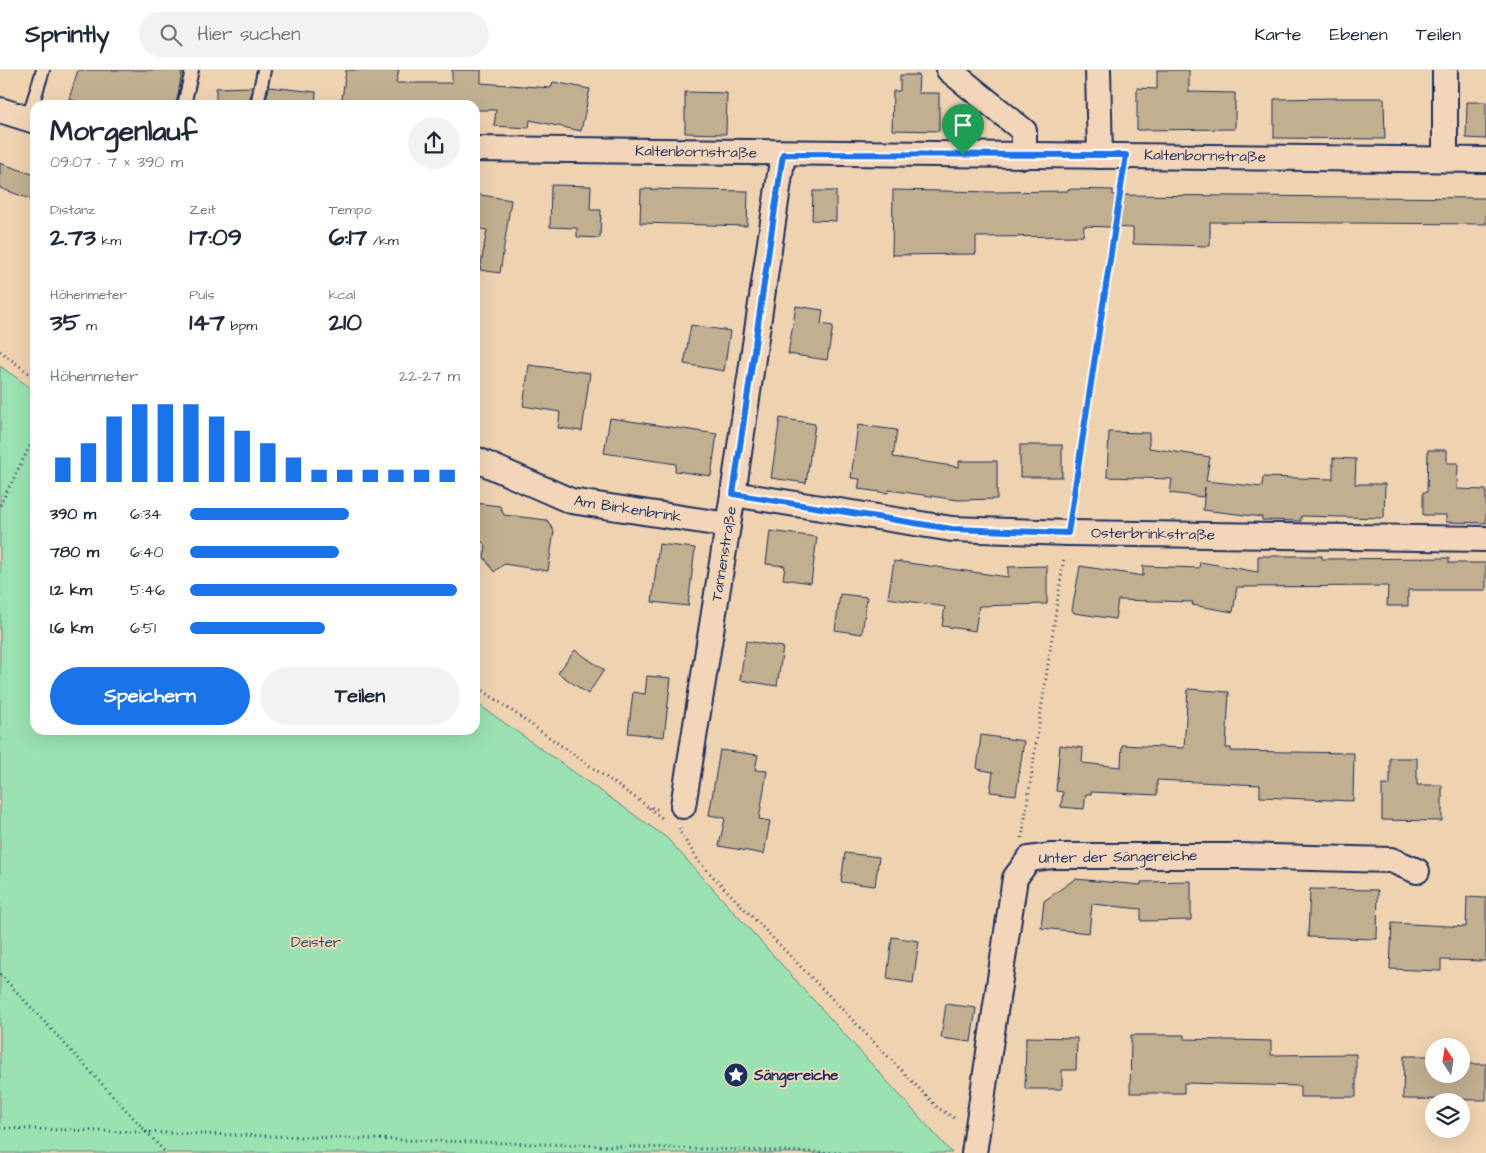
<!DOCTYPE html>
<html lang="de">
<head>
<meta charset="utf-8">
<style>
	body { margin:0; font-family:"Architects Daughter",sans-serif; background:#f2f2f3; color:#1f2937; height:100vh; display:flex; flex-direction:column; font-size:19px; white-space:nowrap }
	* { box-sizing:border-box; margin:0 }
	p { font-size:16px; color:#747a83 }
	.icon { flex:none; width:28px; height:28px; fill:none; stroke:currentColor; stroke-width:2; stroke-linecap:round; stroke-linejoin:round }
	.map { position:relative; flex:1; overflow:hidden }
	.sheet { position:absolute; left:30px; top:30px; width:450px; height:635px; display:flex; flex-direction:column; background:#fff; border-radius:15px; box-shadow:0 5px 20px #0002 }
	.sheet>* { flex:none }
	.needle { width:32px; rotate:348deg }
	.buttons { position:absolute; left:1425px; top:968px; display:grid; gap:10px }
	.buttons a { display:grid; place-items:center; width:45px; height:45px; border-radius:50%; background:#fff; box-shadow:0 5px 20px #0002; font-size:25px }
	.pin { position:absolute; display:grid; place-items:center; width:42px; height:42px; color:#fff; margin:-51px -21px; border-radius:50% 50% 50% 0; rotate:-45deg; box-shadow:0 0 5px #0007 }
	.pin .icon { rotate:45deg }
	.round { display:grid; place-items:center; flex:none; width:52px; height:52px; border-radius:26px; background:#f2f2f3 }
	.summary { display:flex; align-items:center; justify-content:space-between; height:85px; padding:0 20px }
	h1 { font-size:28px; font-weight:700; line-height:38px }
	.figures { display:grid; grid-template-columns:repeat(3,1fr); gap:8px; height:85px; padding:5px 20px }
	.figures div { display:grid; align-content:center }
	.figures b { font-size:25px; font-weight:700 }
	.figures small { font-size:14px; font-weight:400 }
	.figures p { font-size:14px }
	.chart { height:140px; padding:10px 20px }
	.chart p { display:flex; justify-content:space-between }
	.chart svg { width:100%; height:90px; margin-top:5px; stroke:#1a73e8; stroke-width:6 }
	.primary-button { display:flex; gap:10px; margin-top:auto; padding:10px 20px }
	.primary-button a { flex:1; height:58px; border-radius:30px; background:#1a73e8; color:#fff; font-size:20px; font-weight:700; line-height:58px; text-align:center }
	.primary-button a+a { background:#f2f2f3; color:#1f2937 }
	ul { padding:0 20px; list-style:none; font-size:16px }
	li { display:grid; grid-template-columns:80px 60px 1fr; align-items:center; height:38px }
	li i { height:12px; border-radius:6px; background:#1a73e8 }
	header { display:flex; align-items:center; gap:30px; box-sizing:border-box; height:70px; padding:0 25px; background:#fff; border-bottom:1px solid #e0e1e3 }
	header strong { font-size:24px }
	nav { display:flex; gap:28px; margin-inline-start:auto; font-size:18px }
	.search { width:350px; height:45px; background:#f2f2f3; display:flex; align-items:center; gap:12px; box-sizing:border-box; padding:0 18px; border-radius:28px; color:#747a83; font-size:19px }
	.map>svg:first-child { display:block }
	.green { fill:#9ae2b1; stroke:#5a8888 }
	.building { fill:#c1af90; stroke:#1b2f5e }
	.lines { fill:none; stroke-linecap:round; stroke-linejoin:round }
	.lane-casing { stroke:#1b2f5e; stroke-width:16 }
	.street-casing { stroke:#1b2f5e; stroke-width:28 }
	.path { stroke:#1b2f5e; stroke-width:3; stroke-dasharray:1 4; stroke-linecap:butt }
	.lane { stroke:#f3d6ba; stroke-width:12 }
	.street { stroke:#f3d6ba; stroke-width:24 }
	.route-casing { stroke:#fff; stroke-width:10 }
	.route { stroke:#1a73e8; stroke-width:6 }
	.labels { text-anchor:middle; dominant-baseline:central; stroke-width:4; stroke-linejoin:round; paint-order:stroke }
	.street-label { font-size:15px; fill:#1b2f5e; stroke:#f3d6ba }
	.park-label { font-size:15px; fill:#2e4a6a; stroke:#f3d6ba }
	.poi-label { font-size:15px; font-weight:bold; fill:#1b2f5e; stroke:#f3d6ba; text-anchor:start }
</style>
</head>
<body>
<header>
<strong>Sprintly</strong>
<div class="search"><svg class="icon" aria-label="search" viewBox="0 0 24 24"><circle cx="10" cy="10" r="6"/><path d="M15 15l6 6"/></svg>Hier suchen</div>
<nav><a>Karte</a><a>Ebenen</a><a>Teilen</a></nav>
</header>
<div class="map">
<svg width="1486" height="1083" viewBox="0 0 1486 1083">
	<rect width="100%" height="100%" fill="#efd3b1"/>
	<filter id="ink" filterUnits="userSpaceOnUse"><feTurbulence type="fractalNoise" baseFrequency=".02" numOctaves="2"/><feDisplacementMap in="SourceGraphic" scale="10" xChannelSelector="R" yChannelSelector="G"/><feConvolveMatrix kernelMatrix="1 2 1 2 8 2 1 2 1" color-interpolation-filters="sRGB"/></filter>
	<g filter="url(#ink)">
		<path class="green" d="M0 296 35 321V660H475V632L667 768 952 1083H0Z"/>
		<g class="building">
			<path d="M78 0H180V2L182 3 176 35H88L69 29Z"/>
			<path d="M346 0H399L396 13H452V0H481V13L551 18 553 12 590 19 581 61 530 50 529 58 494 56 496 40H475V35H380L342 29Z"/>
			<path d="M1157 0H1189V22L1235 23V59L1137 60V18L1157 19Z"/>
			<path d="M900 5H919L918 23H939V61L892 60 893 21H900Z"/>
			<path d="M252 17 249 35H216V18Z"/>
			<path d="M269 17 316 22 315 35H265Z"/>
			<path d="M685 22 727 23 726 64 685 63Z"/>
			<path d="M1336 28H1384L1385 69 1274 68V29Z"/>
			<path d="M1467 32H1486V69L1466 68Z"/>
			<path d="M0 93 35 105V131L0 118Z"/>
			<path d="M551 115 591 116 590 140H601L600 168 577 167V158L550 157Z"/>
			<path d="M641 119 748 121 747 156 640 153Z"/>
			<path d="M1068 119 1113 120V125L1486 128V154L1210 152V176L1133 174V158L1084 156 1083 166 976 167V184L892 185 893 120 993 122 1068 121Z"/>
			<path d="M813 121H836V151L812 150Z"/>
			<path d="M475 124 511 130 500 203 480 200 487 160 475 158Z"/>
			<path d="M796 236 823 240 821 254 833 256 827 290 788 284Z"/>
			<path d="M691 255 730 261 724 301 684 294Z"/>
			<path d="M529 295 590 303 582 361 558 358 560 342 523 336Z"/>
			<path d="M610 348 717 364 711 406 675 401 676 394 604 383Z"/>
			<path d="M780 348 815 354 806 413 771 408Z"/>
			<path d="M858 355 897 360 893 387 959 397V391H997V429L958 430 889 420 888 423 858 419 860 409 851 408Z"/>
			<path d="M1109 362 1149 363V378L1210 387 1206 411 1262 417 1263 407 1333 409V388L1356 389 1355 414H1385L1384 448 1301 446V451L1262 450V447L1203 440 1205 417 1203 427 1170 423 1172 409 1107 407Z"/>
			<rect x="1020" y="375" width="42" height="32"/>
			<path d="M1428 380H1447V393H1458L1457 419 1486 420V453L1446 452V445H1423V422H1427Z"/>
			<path d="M475 433 500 436 504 445 547 450 554 461 548 501 504 494 494 502 484 487 486 476 475 464Z"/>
			<path d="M770 461 817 467 811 513 783 509 785 496 766 494Z"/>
			<path d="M659 474 695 478 688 536 652 532Z"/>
			<path d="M1258 486H1322V489L1449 488V493H1486V520H1408V536H1387L1388 516 1237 517 1233 542 1192 535 1193 532 1118 530 1115 549 1074 543 1072 540 1080 496 1143 506V496L1199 498 1200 492 1258 502Z"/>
			<path d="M894 491 1008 507V497L1047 496V534L979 536 975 561 942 556 945 537 888 528Z"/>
			<path d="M840 524 867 527 862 564 835 560Z"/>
			<path d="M746 571 783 577 777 616 740 610Z"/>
			<path d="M575 580 604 600 588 624 558 603Z"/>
			<path d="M647 606 671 608 664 667 628 663 633 622 645 624Z"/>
			<path d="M1188 619 1229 622 1226 678H1231V681L1354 683 1353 731 1260 727V715L1157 710V725L1091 722V724H1086L1084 739 1061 737 1063 722 1056 721 1060 675 1083 678 1082 693 1121 697 1122 675 1184 678Z"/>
			<path d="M981 665 1024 671 1016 725 990 722 993 702 977 699Z"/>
			<path d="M720 680 758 685 755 700 767 701 759 749 770 751 764 784 719 776 725 748 709 745Z"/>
			<path d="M1390 688H1417V715H1442V751L1382 750V715H1390Z"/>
			<path d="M845 783 879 787 875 816 841 812Z"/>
			<path d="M1075 809 1141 815V812L1191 811V850L1141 851V839L1092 834 1089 863 1041 858 1044 831Z"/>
			<path d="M1310 819 1378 820 1377 869 1308 867Z"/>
			<path d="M1467 827 1486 828V891L1441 890V901L1390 899 1392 853 1466 857Z"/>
			<path d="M892 867 919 871 913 913 887 909Z"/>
			<path d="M946 934 976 938 971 972 941 968Z"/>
			<path d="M1131 965H1184V969L1271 971V985L1356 984V1027H1300V1016L1184 1013V1023H1130Z"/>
			<path d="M1026 967 1077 968 1076 1000H1062V1019H1025Z"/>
			<path d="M1404 986H1434V1004H1461V986H1467V994H1486V1030L1403 1029Z"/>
		</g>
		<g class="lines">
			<defs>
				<g id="lane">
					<path d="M184 35 192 0"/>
					<path d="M257 35 264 0"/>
					<path d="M28 48 43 0"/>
				</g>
				<g id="street">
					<path d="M949 0 1024 61V86"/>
					<path d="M1098 0 1100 86"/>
					<path d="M0 40 35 51"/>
					<path d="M475 79 1486 90"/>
					<path d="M1445 89V0"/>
					<path d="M475 389 571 431 728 455"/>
					<path d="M733 424 952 459 1068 463 1486 469"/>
					<path d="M683 736 733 424 783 84"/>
					<path d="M974 1083 1015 808 1029 789 1052 786H1239L1391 790 1417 801"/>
				</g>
			</defs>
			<use href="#lane" class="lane-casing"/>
			<use href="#street" class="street-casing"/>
			<g class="path">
				<path d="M0 281 35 308"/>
				<path d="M0 435 35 366"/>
				<path d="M1071 439 1123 109"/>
				<path d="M475 615 647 736 660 740"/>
				<path d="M649 738 662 748"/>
				<path d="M680 758V762L700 793 938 1038 956 1049"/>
				<path d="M1022 768 1064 487"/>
				<path d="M0 904 166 1083"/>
				<path d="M0 1058 844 1083"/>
			</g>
			<use href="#lane" class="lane"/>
			<use href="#street" class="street"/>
		</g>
	</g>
	<g class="lines" filter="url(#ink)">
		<defs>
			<path id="route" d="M783 84 1126 85 1068 463 952 459 733 424Z"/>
		</defs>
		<use href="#route" class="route-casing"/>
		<use href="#route" class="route"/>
	</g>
	<defs>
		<symbol id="sight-disc" viewBox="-11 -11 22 22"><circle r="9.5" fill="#1b2f5e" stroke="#f3d6ba"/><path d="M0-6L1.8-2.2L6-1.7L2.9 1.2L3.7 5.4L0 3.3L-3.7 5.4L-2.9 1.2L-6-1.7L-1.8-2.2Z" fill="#fff"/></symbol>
	</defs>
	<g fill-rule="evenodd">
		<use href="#sight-disc" x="722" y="991" width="28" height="28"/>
	</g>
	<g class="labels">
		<g class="street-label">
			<text transform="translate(696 82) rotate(1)">Kaltenbornstraße</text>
			<text transform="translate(1205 86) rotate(1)">Kaltenbornstraße</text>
			<text transform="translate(628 439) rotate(9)">Am Birkenbrink</text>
			<text transform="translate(1153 464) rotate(1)">Osterbrinkstraße</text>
			<text transform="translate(724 484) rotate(-81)">Tannenstraße</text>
			<text transform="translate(1118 787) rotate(-1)">Unter der Sängereiche</text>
		</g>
		<g class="park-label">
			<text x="316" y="872">Deister</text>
		</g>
		<g class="poi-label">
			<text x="754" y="1005">Sängereiche</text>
		</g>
	</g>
</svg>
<div class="buttons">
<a><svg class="needle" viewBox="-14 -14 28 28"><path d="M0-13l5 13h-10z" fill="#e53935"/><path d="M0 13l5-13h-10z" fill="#747a83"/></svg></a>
<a><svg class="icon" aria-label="layers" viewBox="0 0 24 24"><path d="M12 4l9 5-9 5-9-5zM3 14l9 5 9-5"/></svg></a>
</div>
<div class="pin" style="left:963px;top:85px;background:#1e9e55"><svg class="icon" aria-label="arrive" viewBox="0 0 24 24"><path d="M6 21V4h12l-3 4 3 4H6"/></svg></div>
<section class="sheet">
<div class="summary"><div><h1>Morgenlauf</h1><p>09:07 · 7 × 390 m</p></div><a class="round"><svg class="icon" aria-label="share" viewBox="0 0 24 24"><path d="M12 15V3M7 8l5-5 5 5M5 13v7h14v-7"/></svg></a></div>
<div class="figures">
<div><p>Distanz</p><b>2.73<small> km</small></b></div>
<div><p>Zeit</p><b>17:09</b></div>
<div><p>Tempo</p><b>6:17<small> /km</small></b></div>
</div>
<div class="figures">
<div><p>Höhenmeter</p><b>35<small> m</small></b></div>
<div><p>Puls</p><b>147<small> bpm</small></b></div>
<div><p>kcal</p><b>210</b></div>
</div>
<div class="chart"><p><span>Höhenmeter</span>22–27 m</p>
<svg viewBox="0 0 160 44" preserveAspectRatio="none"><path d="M5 44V32M15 44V25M25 44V12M35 44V6M45 44V6M55 44V6M65 44V12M75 44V19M85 44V25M95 44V32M105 44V38M115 44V38M125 44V38M135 44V38M145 44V38M155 44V38"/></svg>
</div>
<ul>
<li><b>390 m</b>6:34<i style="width:59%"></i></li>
<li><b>780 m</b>6:40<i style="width:55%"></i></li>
<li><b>1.2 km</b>5:46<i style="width:99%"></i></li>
<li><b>1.6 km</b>6:51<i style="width:50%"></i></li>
</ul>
<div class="primary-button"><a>Speichern</a><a>Teilen</a></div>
</section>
</div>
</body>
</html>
